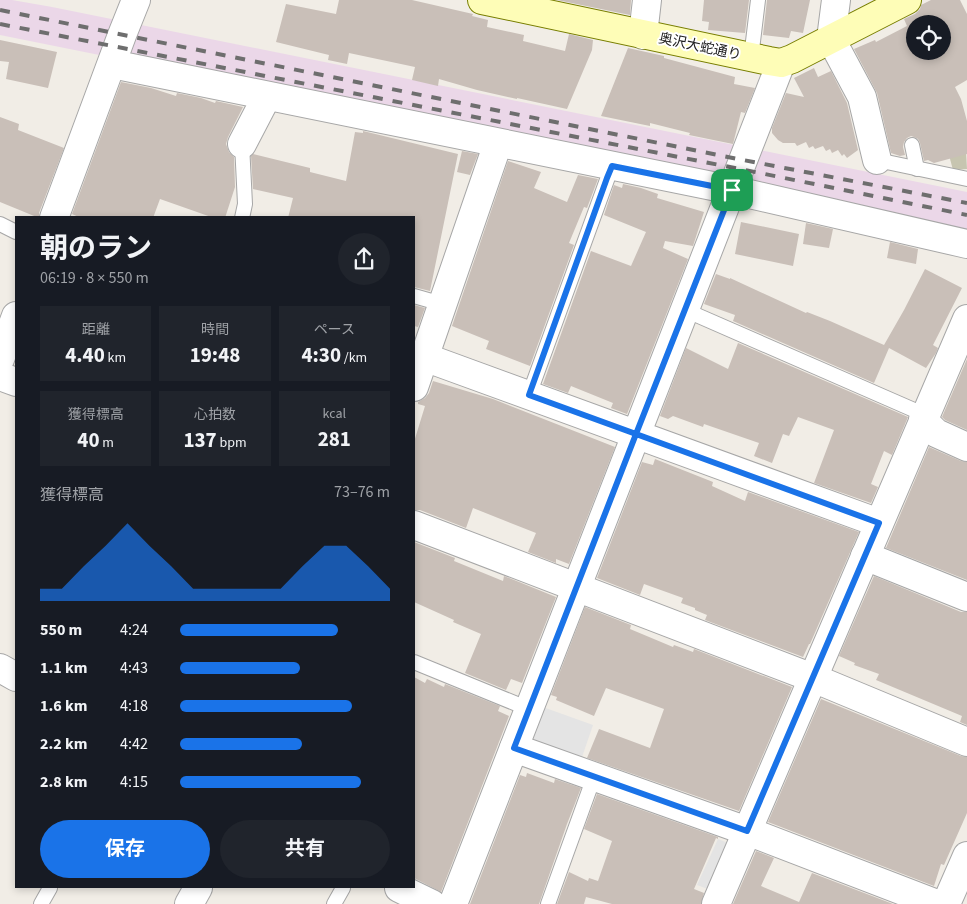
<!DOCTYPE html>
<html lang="ja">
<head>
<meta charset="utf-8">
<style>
	body { margin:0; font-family:"Source Sans 3","Noto Sans JP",sans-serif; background:#20242c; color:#f1f3f6; height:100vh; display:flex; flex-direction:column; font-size:19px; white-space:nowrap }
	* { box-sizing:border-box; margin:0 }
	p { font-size:16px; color:#9ea1a6 }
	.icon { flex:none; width:28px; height:28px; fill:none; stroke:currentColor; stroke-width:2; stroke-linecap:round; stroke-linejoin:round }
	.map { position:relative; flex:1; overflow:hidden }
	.details { position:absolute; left:15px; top:216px; width:400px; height:672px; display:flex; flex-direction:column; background:#171b24; border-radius:0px; box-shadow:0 2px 8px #0003 }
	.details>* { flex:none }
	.tools { position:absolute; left:906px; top:15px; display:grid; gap:10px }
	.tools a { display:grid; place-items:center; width:45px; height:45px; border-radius:50%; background:#171b24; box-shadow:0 2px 8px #0003; font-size:25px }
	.pin { position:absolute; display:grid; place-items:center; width:42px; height:42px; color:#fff; margin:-21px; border-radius:10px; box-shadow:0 2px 8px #0006 }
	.round { display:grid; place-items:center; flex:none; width:52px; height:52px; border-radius:26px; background:#20242c }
	.overview { display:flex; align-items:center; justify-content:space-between; height:85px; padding:0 25px }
	h1 { font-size:28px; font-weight:700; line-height:38px }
	.metrics { display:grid; grid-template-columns:repeat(3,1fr); gap:8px; height:85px; padding:5px 25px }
	.metrics div { display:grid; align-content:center; border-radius:0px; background:#20242c; text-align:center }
	.metrics b { font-size:21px; font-weight:700 }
	.metrics small { font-size:14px; font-weight:400 }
	.metrics p { font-size:14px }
	.chart { height:140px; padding:10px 25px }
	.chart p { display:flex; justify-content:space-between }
	.chart svg { width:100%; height:90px; margin-top:5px; fill:#1a73e8; opacity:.7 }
	.primary-button { display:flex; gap:10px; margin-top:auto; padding:10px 25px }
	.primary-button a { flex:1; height:58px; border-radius:30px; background:#1a73e8; color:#fff; font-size:20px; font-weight:700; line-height:58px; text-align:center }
	.primary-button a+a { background:#20242c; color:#f1f3f6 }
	ul { padding:0 25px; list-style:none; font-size:16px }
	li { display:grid; grid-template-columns:80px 60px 1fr; align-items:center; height:38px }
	li i { height:12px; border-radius:6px; background:#1a73e8 }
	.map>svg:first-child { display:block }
	.industrial { fill:#ebd7e8 }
	.construction { fill:#c7c5b0 }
	.parking { fill:#e4e4e4 }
	.building { fill:#c9bfb8; fill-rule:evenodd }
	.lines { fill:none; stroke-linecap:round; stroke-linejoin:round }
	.lane-casing { stroke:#a7a7a7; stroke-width:16 }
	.street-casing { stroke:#a7a7a7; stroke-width:30 }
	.secondary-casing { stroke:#787e00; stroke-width:30 }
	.lane { stroke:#fff; stroke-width:14 }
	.street { stroke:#fff; stroke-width:28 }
	.secondary { stroke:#fefdb7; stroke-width:28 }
	.rail { stroke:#6e6e6e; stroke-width:4; stroke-dasharray:10 10; stroke-linecap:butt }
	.route-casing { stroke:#fff; stroke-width:10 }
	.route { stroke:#1a73e8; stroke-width:6 }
	.labels { text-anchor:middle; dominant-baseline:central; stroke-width:4; stroke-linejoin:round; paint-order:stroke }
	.street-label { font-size:14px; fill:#202020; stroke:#fff }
</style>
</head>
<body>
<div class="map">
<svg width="967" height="904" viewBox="0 0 967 904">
	<rect width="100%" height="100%" fill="#f1ede6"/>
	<path class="industrial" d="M0 0H12L52 7 967 192V230L0 35Z"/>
	<path class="construction" d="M946 144 966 152 967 169 953 170Z"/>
	<g class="parking">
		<path d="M540 706 593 725 581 760 528 741Z"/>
		<path d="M718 839 733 845 713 891 697 885Z"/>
	</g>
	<g class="building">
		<path d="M339 0H412L473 14 472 16 488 20 487 27 524 35 523 41 565 51 569 34 593 40 592 50 567 109 517 98V99L477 90 439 79 438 86 412 80 415 67 349 53 347 64 328 60 329 55 276 42 286 4 336 14Z"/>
		<path d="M557 0H631L630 15Z"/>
		<path d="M704 0H749L745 33 708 30 709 22 702 21Z"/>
		<path d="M767 0H810L803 33 791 31 789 38 763 35Z"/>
		<path d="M931 0H960L967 14V80L955 87 961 99 967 121V154L934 163 928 160 924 161 920 143 918 139 914 137 911 136 907 138 904 142 903 147 905 155 900 156 891 153 877 93 854 49 875 40 876 42 907 26 904 19 915 14 920 9 921 5ZM915 24H942V51H915Z"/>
		<path d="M0 40 57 52 48 88 6 79 9 62 0 61Z"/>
		<path d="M628 48 664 56V58L735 77 734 84 755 88 745 113 741 112 733 144 689 135 690 133 650 123V126L601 116Z"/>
		<path d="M814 68 818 77 831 71 847 103 858 150 847 158 844 154 842 156 838 150 832 153 830 149 826 151 823 146 815 149 813 146 809 148 806 142 797 146 795 143H783L778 140 772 133V128L786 93 804 97 794 78Z"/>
		<path d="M121 82 151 88 176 96 177 93 201 98 215 103 216 101 243 107 228 137 226 144 229 152 234 157 235 187 225 218H214L160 199 153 218H81L72 214Z"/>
		<path d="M0 117 19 124 18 130 64 148 39 213V218L0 202Z"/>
		<path d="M363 131 458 154 430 291 414 287V218H288L293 198 253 189 251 156 253 154 310 168V172L346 181 355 132 363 133Z"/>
		<path d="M462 151 478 154 470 175 457 172Z"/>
		<path d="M508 161 541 172 534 188 567 202 578 175 598 179 587 208 584 207 569 243 574 245 530 366 486 349 489 341 452 326Z"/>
		<path d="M623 184 641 188 658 194 657 198 704 212 693 246 665 241 663 248 688 259 627 414 611 408 613 403 571 386 568 393 543 384 591 251 631 266 646 232 604 215 614 185 622 188Z"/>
		<path d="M741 222 799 234 793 266 735 254Z"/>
		<path d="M806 223 833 229 829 248 803 244Z"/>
		<path d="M890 242 918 249 916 264 887 258Z"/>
		<path d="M925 269 962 288 933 345 938 348 936 353 926 368 889 348 874 383 733 321 735 315 704 304 716 274 730 279V278L806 313 807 312 830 321 884 345 904 310Z"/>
		<path d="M414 305 425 308 418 327 414 326Z"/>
		<path d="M738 343 908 417 892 455 884 451 871 484 878 487 871 503 814 483 834 430 798 417 789 436 783 434 772 463 754 456 759 443 704 424 703 427 673 416 668 419 660 416 686 348 728 369Z"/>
		<path d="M967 359V430L945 420 942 417Z"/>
		<path d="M433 381 493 399 615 447 569 564 556 559V563L528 552 536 533 473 508 466 528 420 510H414V442L425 406 418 404V402L425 398 429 393Z"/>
		<path d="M929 447 961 461 967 462V580L886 548Z"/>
		<path d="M655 459 713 482 712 486 745 501 748 492 859 532 810 644H809L803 657 705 620 707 615 695 610V608L681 603 683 598 644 584 640 595 597 578 642 462 653 465Z"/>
		<path d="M414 542 455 558 454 561 503 581 504 576 556 597 522 683 511 679 506 690 465 673 481 634 453 622 454 620 414 602Z"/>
		<path d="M874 576 961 612H967V725L960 722 962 716 876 680 879 674 854 665 855 663 839 656Z"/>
		<path d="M585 607 631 625 630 629 673 647 674 645 693 652 694 649 792 687 739 811 587 758 599 729 650 748 664 709 606 688 594 716 556 700 557 697 551 695Z"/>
		<path d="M414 677 425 683 427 679 444 687 445 684 500 706 498 711 509 716 441 892 414 878Z"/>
		<path d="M821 699 961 756 967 757V813L944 865 941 864 934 886 768 822Z"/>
		<path d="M527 773 554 783 555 779 581 788 567 824 539 904H470L520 775 526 777Z"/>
		<path d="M597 794 718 837V839L716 838 694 889 704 893 701 904H612L586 897 584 904H557L569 872 588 881 589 878 598 881 612 841 584 829Z"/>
		<path d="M756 851 774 858 761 886 799 902 812 873 893 904H733Z"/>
	</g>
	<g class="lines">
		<defs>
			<g id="lane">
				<path d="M751 58 758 0"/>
				<path d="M242 144 245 204 242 218"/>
				<path d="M912 145 917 169"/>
				<path d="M877 160 967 179"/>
				<path d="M0 224 16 232"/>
				<path d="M414 296 442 304"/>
				<path d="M685 310 914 410 923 420"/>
				<path d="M529 395 612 166"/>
				<path d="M414 662 529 709"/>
				<path d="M41 904 50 888"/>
				<path d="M334 904 343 888"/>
				<path d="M548 904 594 777"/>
			</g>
			<g id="street">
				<path d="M836 0 831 39 862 97 877 160"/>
				<path d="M643 35 647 0"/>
				<path d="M112 64 732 190 967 244"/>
				<path d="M242 144 267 96"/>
				<path d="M54 218 122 35 136 0"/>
				<path d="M424 357 879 523"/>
				<path d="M0 359 16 316"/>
				<path d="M0 376 16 382"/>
				<path d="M414 387 498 143"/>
				<path d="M923 420 936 433 967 447"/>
				<path d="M414 525 813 678 967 742"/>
				<path d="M865 556 967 597"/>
				<path d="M0 668 16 677"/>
				<path d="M514 748 747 831 937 904"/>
				<path d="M399 888 432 904"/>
				<path d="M189 904 198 888"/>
				<path d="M453 904 781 63"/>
				<path d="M716 904 967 319"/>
				<path d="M946 904 967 856"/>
			</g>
			<path id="secondary" d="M482 0 769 61 781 63 792 59 907 0"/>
		</defs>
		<use href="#lane" class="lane-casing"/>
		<use href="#street" class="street-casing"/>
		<use href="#secondary" class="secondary-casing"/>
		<use href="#lane" class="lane"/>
		<use href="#street" class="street"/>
		<use href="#secondary" class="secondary"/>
		<g class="rail">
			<path d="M0 10 743 160 967 203"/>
			<path d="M0 24 740 169 967 215"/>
		</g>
	</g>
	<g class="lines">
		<defs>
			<path id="route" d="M732 190 612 166 607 178 529 395 636 434 514 748 747 831 879 523 636 434 732 190"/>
		</defs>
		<use href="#route" class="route-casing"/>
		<use href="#route" class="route"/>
	</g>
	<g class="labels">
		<g class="street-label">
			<text transform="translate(700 47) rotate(12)">奥沢大蛇通り</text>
		</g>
	</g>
</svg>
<div class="tools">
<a><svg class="icon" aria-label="locate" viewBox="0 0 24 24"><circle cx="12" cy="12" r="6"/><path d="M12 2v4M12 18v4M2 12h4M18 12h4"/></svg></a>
</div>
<div class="pin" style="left:732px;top:190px;background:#1e9e55"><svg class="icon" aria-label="arrive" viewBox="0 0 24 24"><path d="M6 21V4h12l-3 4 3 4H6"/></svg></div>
<section class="details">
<div class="overview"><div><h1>朝のラン</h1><p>06:19 · 8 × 550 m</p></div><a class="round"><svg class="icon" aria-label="share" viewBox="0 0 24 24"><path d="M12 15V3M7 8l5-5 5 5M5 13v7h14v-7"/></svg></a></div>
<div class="metrics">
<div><p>距離</p><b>4.40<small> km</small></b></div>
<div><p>時間</p><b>19:48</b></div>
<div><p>ペース</p><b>4:30<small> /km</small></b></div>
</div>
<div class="metrics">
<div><p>獲得標高</p><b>40<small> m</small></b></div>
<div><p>心拍数</p><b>137<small> bpm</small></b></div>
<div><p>kcal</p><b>281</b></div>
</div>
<div class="chart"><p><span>獲得標高</span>73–76 m</p>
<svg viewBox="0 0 160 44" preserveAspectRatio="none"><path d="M0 44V38L10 38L20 27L30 17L40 6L50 17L60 27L70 38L80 38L90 38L100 38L110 38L120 27L130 17L140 17L150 27L160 38V44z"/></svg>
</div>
<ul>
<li><b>550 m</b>4:24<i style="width:75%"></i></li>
<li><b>1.1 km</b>4:43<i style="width:57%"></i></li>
<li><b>1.6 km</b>4:18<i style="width:82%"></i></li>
<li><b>2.2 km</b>4:42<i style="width:58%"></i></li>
<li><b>2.8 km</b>4:15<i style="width:86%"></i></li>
</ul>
<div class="primary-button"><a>保存</a><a>共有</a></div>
</section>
</div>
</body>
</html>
